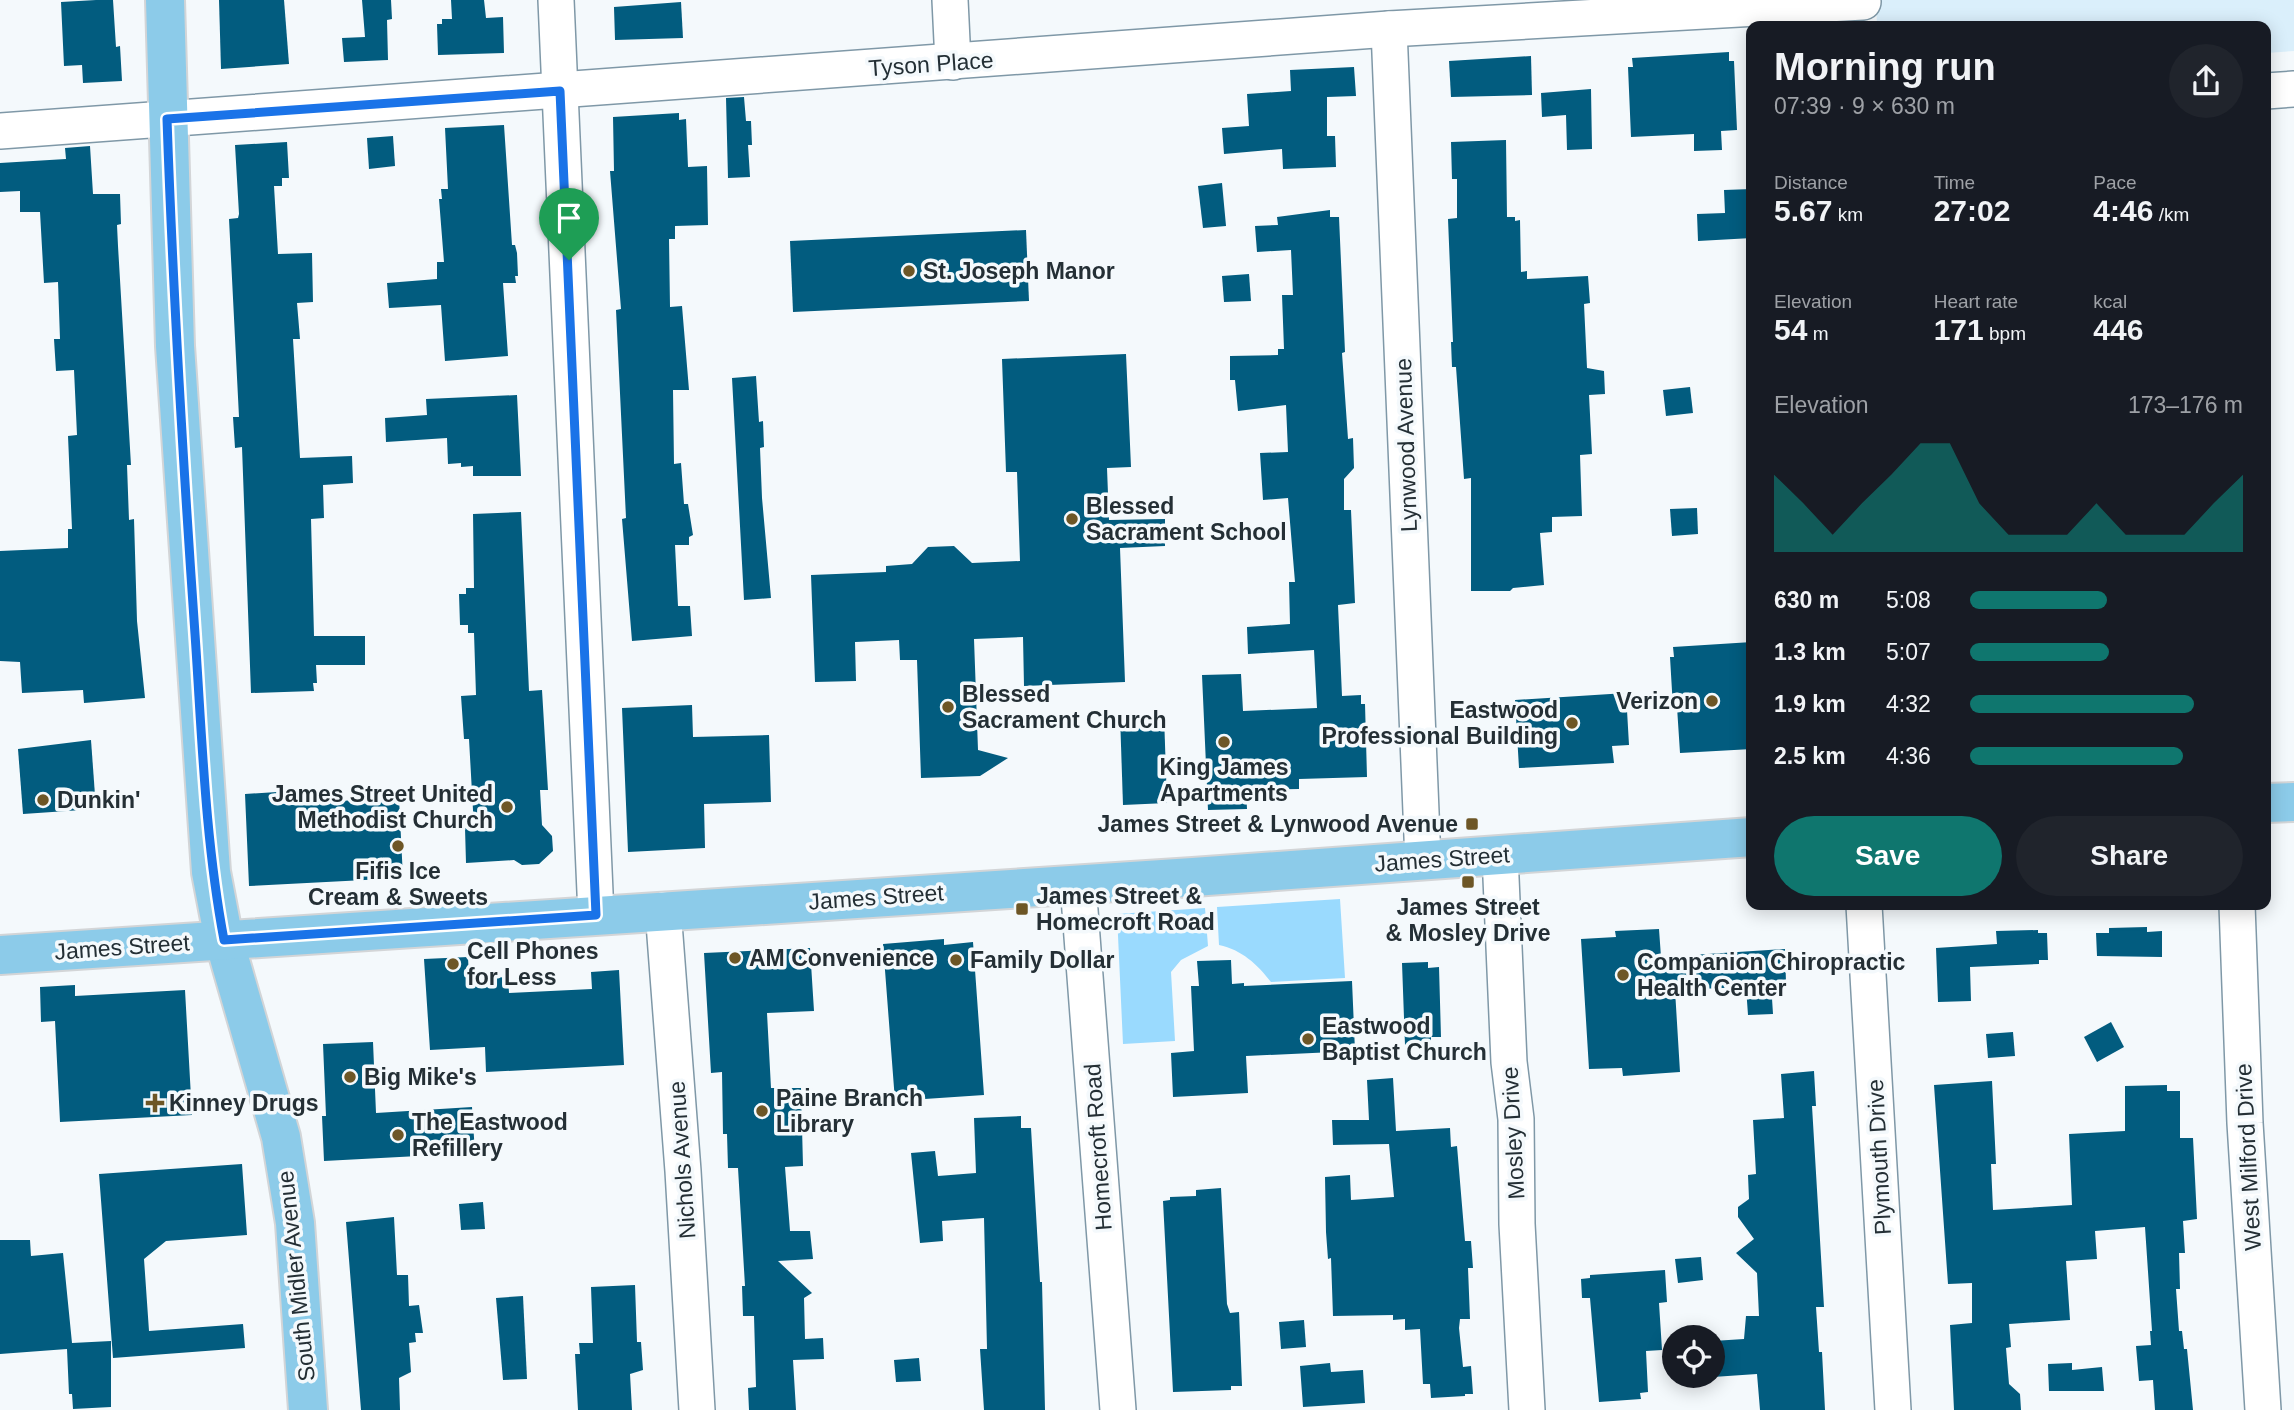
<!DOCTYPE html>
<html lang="en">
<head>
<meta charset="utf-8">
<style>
	body { margin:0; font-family:Helvetica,sans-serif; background:#20242c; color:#f1f3f6; height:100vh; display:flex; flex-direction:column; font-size:26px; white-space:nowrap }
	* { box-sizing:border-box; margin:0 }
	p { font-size:23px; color:#9ea1a6 }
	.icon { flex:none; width:38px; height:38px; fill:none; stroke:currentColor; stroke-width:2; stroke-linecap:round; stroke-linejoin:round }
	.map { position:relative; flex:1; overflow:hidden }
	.sheet { position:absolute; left:1746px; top:21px; width:525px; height:889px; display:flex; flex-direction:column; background:#171b24; border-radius:14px; box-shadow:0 4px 18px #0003 }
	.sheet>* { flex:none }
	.fabs { position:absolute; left:1662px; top:1325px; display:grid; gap:14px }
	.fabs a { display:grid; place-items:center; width:63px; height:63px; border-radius:50%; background:#171b24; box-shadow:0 4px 18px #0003; font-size:35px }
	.pin { position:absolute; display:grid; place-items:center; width:60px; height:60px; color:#fff; margin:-72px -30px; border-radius:50% 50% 50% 0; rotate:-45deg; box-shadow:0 0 7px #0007 }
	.pin .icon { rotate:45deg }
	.round { display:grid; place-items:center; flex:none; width:74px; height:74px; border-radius:37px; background:#20242c }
	.headline { display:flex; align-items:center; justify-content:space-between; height:119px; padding:0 28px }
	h1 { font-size:38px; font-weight:700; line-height:52px }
	.metrics { display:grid; grid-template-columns:repeat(3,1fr); gap:10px; height:119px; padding:7px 28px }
	.metrics div { display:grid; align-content:center }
	.metrics b { font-size:30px; font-weight:700 }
	.metrics small { font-size:19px; font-weight:400 }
	.metrics p { font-size:19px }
	.chart { height:196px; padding:14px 28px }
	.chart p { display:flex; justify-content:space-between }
	.chart svg { width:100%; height:126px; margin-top:7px; fill:#0f766e; opacity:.7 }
	.action { display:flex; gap:14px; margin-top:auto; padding:14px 28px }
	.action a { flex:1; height:80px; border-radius:42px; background:#0f766e; color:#fff; font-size:28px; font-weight:700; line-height:80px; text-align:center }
	.action a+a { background:#20242c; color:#f1f3f6 }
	ul { padding:0 28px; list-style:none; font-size:23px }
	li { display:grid; grid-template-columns:112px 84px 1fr; align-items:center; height:52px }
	li i { height:18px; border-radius:9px; background:#0f766e }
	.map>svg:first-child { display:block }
	.built { fill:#daeffb }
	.green { fill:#9adafe }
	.building { fill:#025c7f }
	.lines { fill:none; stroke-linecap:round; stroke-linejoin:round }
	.minor-casing { stroke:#7f98a7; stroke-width:38 }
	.major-casing { stroke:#d3d5d7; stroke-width:42 }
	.minor { stroke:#fff; stroke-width:35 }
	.major { stroke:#8ccbe9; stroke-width:38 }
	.route-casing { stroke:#fff; stroke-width:14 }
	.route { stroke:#1a73e8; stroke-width:9 }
	.poi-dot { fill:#6d5626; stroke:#f4f9fc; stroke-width:2.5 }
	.labels { text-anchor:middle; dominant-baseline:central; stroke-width:7; stroke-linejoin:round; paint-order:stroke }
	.street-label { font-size:23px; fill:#242f35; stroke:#f4f9fc }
	.poi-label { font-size:23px; font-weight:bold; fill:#242f35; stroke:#f4f9fc; text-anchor:start }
</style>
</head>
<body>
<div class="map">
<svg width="2294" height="1410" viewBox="0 0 2294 1410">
	<rect width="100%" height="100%" fill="#f4f9fc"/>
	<path class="built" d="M1876 0H2294V51L2266 53V26H1877Z"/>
	<g class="green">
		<path d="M1340 899 1345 978 1271 982C1257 964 1242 950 1219 945L1217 907Z"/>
		<path d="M1205 908 1208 946 1181 960 1171 972 1175 1041 1123 1044 1117 914Z"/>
	</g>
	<g class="building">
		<path d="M96 0H113L116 47 120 46 122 81 83 83 82 65 64 66 61 2Z"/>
		<path d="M219 0H284L289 64 221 69Z"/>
		<path d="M362 0H391L392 19 387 20 388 60 344 62 342 38 365 37Z"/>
		<path d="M451 0H484L486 18 503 17 504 53 438 55 437 24H442V19H452Z"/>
		<path d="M681 2 683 38 615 40 614 7Z"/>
		<path d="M1729 52V61H1734L1737 130 1721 131 1722 150 1694 151V134L1631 137 1628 67H1633L1632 58Z"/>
		<path d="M1531 56 1532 95 1451 97 1449 61Z"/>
		<path d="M1354 67 1356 96 1327 97V136H1335L1336 167 1283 169 1282 149 1224 154 1222 128 1249 126 1247 94 1291 91 1290 70Z"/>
		<path d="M1591 89 1592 149 1567 150 1566 115 1542 117 1541 93Z"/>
		<path d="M744 97 746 121H751L752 145H748L750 177 728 178 726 98Z"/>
		<path d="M679 113V120L686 119 688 167 707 166 708 225 675 226V239H669L670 307 682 306 689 390H673L674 464 681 463 684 504H688L693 535 689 537V545H675L678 606H690L692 636 632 641 622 519 626 518 616 310 621 309 610 171H614L613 117Z"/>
		<path d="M504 125 512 245H515L517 253 518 276H515L516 283H503L508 356 445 361 441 305 389 308 387 283 437 279V262H444L439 199H442L441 189H448L445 128Z"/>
		<path d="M393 136 395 166 369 169 367 138Z"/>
		<path d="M1506 140 1507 217H1515V221L1520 220 1521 272 1527 271V279L1588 276 1590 303 1584 304 1587 368 1604 371 1605 394 1589 395 1592 454 1580 455 1582 516 1552 517V532L1540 533 1544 585 1513 588 1510 591H1471V478L1464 479 1456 367H1452L1451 342H1453L1448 219 1457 218V179H1452L1451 142Z"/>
		<path d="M287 142 289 178H282V186H274L278 254 312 253 313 302 297 303 300 339H293L300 458 352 456 353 483 323 485 324 518 311 519 314 636H365V665H316L317 683H313L314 691 251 693 242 447 235 448 233 417H239L229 219 238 218 239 214 235 145Z"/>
		<path d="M90 146 93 194H120L121 224 117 225 118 246 131 465H127L129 520 134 519 137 621 145 698 84 703 83 690 22 693 20 662 0 661V551L68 548V529H72L68 436 77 435 74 370 56 371 54 339H60L58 282 44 283 40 212H20V191L0 192V163L66 159 65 148Z"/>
		<path d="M1222 183 1226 226 1203 228 1198 186Z"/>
		<path d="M1752 189V238L1698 241 1697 214 1725 213 1724 190Z"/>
		<path d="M1330 210V217H1339L1345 352 1342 353 1348 439 1353 438 1354 468 1344 479V510H1351L1355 603 1338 605 1342 696 1361 695V704H1365L1367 777 1299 779V789L1246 790 1247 809 1208 810 1202 675 1241 674 1243 711 1317 708 1314 650 1248 654 1247 627 1290 624 1289 582H1295L1288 498 1263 500 1260 453 1288 452 1286 405 1238 411 1235 380H1230V356L1278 355V349H1284L1282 295H1293L1291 250 1257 252 1255 226 1278 225 1277 217Z"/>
		<path d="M1026 230 1029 301 793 312 790 241Z"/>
		<path d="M1249 274 1251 301 1224 302 1222 276Z"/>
		<path d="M1126 354 1131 467 1107 468 1109 520 1165 519V546L1120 548 1125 682 1024 686 1023 637 974 639 978 750 1008 758 980 776 921 778 917 660H900L899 640 855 642 856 681 815 682 811 575 886 572V566L912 564 928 547 954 546 972 563 1020 561 1017 472H1006L1002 359Z"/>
		<path d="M756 376 759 422 763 421 764 447 760 448 762 498 771 598 744 600 732 378Z"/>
		<path d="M1690 387 1693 413 1666 416 1663 390Z"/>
		<path d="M517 395 521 476H473V466L461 467V463L448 464 447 438 386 442 385 418 427 415 426 399Z"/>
		<path d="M1697 508 1698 534 1672 536 1670 509Z"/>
		<path d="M521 512 529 691 542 690 548 790H540L542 825 552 836 553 851 539 864 522 865 514 860 466 863 465 828H474L469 739H464L461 696 476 695 474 633H468V625H460L459 594H466V588H474L473 514Z"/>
		<path d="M1752 642V749L1680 753 1677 707 1673 708 1670 657H1674L1673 647Z"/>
		<path d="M1626 693 1629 745 1612 746 1614 763 1519 768 1515 700Z"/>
		<path d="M692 705 693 737 769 735 771 802 704 804 705 848 628 852 622 708Z"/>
		<path d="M1120 715H1164L1167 803 1123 805Z"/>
		<path d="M91 740 96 809 23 814 18 749Z"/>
		<path d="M277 792 278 804 399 798 403 878 249 886 245 794Z"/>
		<path d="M2147 927V932L2162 931V957L2097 956 2096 933H2109V928Z"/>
		<path d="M1659 929 1661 957 1785 949 1786 983H1771L1773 1014 1748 1015 1746 987 1675 990 1680 1072 1623 1076 1622 1068 1589 1069 1581 939 1616 937 1615 931Z"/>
		<path d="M2038 930V933H2047L2048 960H2039V964L1970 967 1971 1001 1938 1002 1936 948 1997 944 1996 931Z"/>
		<path d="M944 939V945L973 942 984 1095 895 1101 883 944Z"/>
		<path d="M810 948 814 1011 767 1013 771 1088H801L803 1166 785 1167 790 1231H810L813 1259 778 1261 812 1293 804 1298 805 1339 823 1338 824 1359 793 1360 796 1410H749L748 1388 756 1387 754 1316H743L742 1286H745L738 1168H728L727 1134H723L722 1072 711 1073 704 953Z"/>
		<path d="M468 957 469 979 508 977 509 993 592 989 591 972 619 970 624 1065 486 1072 485 1047 430 1050 424 959Z"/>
		<path d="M1231 960 1232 984 1244 983V986L1352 981 1355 1051 1246 1056 1248 1093 1173 1097 1171 1053 1194 1051 1191 986H1199L1197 961Z"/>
		<path d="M1428 962V968L1439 967 1441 1037H1431V1044L1405 1045 1402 963Z"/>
		<path d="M75 985V996L185 990 192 1115 60 1122 55 1021 41 1022 40 987Z"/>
		<path d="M2111 1022 2124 1047 2097 1062 2084 1037Z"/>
		<path d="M2013 1032 2015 1056 1988 1058 1986 1034Z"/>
		<path d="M373 1042 376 1113 472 1107 475 1153 324 1161 322 1116H326L323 1044Z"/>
		<path d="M1814 1071 1816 1106H1812L1824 1307H1816L1819 1352H1822L1825 1410H1760L1757 1374 1713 1377V1341L1744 1339 1746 1316H1759L1757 1273 1736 1253 1754 1239 1738 1217V1207L1749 1199 1748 1175 1756 1174 1753 1120 1784 1118 1781 1074Z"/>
		<path d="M1393 1078 1396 1131 1450 1128 1451 1147 1457 1146 1465 1241H1471L1473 1268H1468L1470 1319H1460L1459 1328 1463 1367 1471 1366 1473 1394H1465V1396L1431 1398 1430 1384H1423L1420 1329 1405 1330V1319L1393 1320V1315L1333 1316 1331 1258 1328 1259 1326 1232 1325 1177 1350 1175 1351 1200 1394 1197 1389 1144 1333 1145 1332 1120H1369L1367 1080Z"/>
		<path d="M1992 1081 1996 1164H1991L1993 1210 2072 1205 2069 1134 2125 1131V1086L2167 1085V1091H2180V1138H2193L2197 1219 2183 1221 2185 1253H2179L2180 1289H2176L2179 1331H2182L2184 1349H2187L2193 1410H2155L2153 1380 2139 1381 2136 1346 2151 1345 2150 1331H2152L2145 1227 2095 1231 2097 1259 2066 1261 2070 1320 2009 1324 2011 1347 2006 1348 2009 1384 2020 1394 2021 1410H1954L1950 1325 1972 1323V1283L1948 1284 1934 1085Z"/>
		<path d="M1021 1116V1128H1031L1040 1282H1042L1045 1410H984L980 1349H987L984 1218 942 1221 943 1241 920 1243 911 1153 935 1151 938 1176 976 1173 974 1118Z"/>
		<path d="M242 1164 247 1235 166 1241 144 1259 149 1331 243 1324 245 1348 113 1358 99 1174Z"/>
		<path d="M1221 1188 1227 1304 1230 1313 1239 1312 1242 1386H1231V1390L1173 1392 1163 1201 1170 1200V1197L1196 1196V1190Z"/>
		<path d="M483 1202 485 1229 461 1230 459 1204Z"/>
		<path d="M394 1217 397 1275H408L409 1306 419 1305 423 1333H415L416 1342 409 1343 411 1372 399 1378 400 1410H361L346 1222Z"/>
		<path d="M0 1240H30L31 1256 63 1253 72 1343 111 1341V1407L73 1409 72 1394H69L67 1349 0 1354Z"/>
		<path d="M1701 1257 1703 1280 1678 1283 1675 1259Z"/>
		<path d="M1665 1270 1667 1302 1659 1303 1662 1350 1646 1351 1648 1392 1640 1393 1641 1399 1599 1402 1590 1298H1582L1581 1279 1590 1278V1275Z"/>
		<path d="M635 1285 637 1342H641L643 1370 630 1374 632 1410H578L575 1354H580L579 1343H593L591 1287Z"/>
		<path d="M523 1296 527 1379 503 1380 496 1298Z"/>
		<path d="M1304 1320 1306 1347 1281 1349 1279 1322Z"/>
		<path d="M919 1358 921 1381 896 1382 894 1360Z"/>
		<path d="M1330 1363 1331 1372 1363 1370 1365 1403 1303 1407 1300 1366Z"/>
		<path d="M2072 1363V1370L2102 1367 2104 1391H2049L2048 1364Z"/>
	</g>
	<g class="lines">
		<defs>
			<g id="minor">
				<path d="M556 0 596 915"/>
				<path d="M950 0 953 62"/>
				<path d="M1389 29 1423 861"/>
				<path d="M2266 91 2294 89"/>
				<path d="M0 131 1389 29 1863 2"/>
				<path d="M1500 855 1509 1062 1516 1119 1517 1224 1527 1410"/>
				<path d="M1078 884 1118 1410"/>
				<path d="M1864 905 1893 1410"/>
				<path d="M2237 905 2245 1123 2263 1410"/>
				<path d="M663 910 683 1171 697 1410"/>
			</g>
			<g id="major">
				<path d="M165 0 175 346 211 872 224 940 281 1137 295 1223 308 1410"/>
				<path d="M2266 803 2294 802"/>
				<path d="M0 955 1193 877 1752 837"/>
			</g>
		</defs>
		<use href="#minor" class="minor-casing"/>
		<use href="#major" class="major-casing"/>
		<use href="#minor" class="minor"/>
		<use href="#major" class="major"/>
	</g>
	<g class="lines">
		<defs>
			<path id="route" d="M560 91 596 915 224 940C205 839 202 736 195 634 183 462 173 291 167 119Z"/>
		</defs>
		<use href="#route" class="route-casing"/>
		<use href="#route" class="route"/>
	</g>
	<g class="poi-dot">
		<circle cx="909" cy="271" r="7"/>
		<circle cx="1072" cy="519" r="7"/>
		<circle cx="1712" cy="701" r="7"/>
		<circle cx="948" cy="707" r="7"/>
		<circle cx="1572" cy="723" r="7"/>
		<circle cx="1224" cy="742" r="7"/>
		<circle cx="43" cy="800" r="7"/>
		<circle cx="507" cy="807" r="7"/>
		<rect x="1465" y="817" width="14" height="14" rx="3.5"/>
		<circle cx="398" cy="846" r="7"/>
		<rect x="1461" y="875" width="14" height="14" rx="3.5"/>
		<rect x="1015" y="902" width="14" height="14" rx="3.5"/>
		<circle cx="735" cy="958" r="7"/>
		<circle cx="956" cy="960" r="7"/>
		<circle cx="453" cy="964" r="7"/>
		<circle cx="1623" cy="975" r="7"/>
		<circle cx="1308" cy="1039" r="7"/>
		<circle cx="350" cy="1077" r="7"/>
		<path d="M151.5 1092.5h7v7h7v7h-7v7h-7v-7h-7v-7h7z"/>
		<circle cx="762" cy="1111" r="7"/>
		<circle cx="398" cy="1135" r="7"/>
	</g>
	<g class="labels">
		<g class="street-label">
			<text transform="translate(931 64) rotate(-4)">Tyson Place</text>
			<text transform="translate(1406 445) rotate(-92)">Lynwood Avenue</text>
			<text transform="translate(1442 859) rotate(-4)">James Street</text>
			<text transform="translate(876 897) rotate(-4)">James Street</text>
			<text transform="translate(122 947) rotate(-4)">James Street</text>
			<text transform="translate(1513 1133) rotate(-93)">Mosley Drive</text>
			<text transform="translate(1098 1147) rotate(-94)">Homecroft Road</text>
			<text transform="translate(1879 1157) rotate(-93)">Plymouth Drive</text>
			<text transform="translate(2248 1157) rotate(-93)">West Milford Drive</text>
			<text transform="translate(682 1160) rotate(-94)">Nichols Avenue</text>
			<text transform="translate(296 1276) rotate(-96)">South Midler Avenue</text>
		</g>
		<g class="poi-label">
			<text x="923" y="271">St. Joseph Manor</text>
			<text x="1086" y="506">Blessed<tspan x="1086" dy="26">Sacrament School</tspan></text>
			<text x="962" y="694">Blessed<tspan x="962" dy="26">Sacrament Church</tspan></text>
			<text x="1698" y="701" text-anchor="end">Verizon</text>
			<text x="1558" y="710" text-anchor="end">Eastwood<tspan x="1558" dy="26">Professional Building</tspan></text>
			<text x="1224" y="767" text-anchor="middle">King James<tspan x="1224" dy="26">Apartments</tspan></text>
			<text x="493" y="794" text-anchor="end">James Street United<tspan x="493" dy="26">Methodist Church</tspan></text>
			<text x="57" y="800">Dunkin'</text>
			<text x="1458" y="824" text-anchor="end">James Street &amp; Lynwood Avenue</text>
			<text x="398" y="871" text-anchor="middle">Fifis Ice<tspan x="398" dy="26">Cream &amp; Sweets</tspan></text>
			<text x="1036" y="896">James Street &amp;<tspan x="1036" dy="26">Homecroft Road</tspan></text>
			<text x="1468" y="907" text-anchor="middle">James Street<tspan x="1468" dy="26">&amp; Mosley Drive</tspan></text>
			<text x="467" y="951">Cell Phones<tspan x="467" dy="26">for Less</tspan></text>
			<text x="749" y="958">AM Convenience</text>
			<text x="970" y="960">Family Dollar</text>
			<text x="1637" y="962">Companion Chiropractic<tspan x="1637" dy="26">Health Center</tspan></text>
			<text x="1322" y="1026">Eastwood<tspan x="1322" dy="26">Baptist Church</tspan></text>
			<text x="364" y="1077">Big Mike's</text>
			<text x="776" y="1098">Paine Branch<tspan x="776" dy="26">Library</tspan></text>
			<text x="169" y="1103">Kinney Drugs</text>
			<text x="412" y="1122">The Eastwood<tspan x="412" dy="26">Refillery</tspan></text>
		</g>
	</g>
</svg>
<div class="fabs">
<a><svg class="icon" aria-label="locate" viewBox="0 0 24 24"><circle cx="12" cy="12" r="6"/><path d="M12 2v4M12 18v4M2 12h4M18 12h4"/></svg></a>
</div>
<div class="pin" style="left:569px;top:260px;background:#1e9e55"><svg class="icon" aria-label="arrive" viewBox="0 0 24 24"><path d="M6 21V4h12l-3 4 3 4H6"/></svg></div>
<section class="sheet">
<div class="headline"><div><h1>Morning run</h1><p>07:39 · 9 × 630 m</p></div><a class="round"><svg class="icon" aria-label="share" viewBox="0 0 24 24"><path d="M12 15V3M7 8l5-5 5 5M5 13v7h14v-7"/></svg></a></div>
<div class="metrics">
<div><p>Distance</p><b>5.67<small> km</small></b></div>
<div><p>Time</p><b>27:02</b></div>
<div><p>Pace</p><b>4:46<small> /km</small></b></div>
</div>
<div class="metrics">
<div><p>Elevation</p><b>54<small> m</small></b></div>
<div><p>Heart rate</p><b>171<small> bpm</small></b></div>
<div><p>kcal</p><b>446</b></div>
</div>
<div class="chart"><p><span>Elevation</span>173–176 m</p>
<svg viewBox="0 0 160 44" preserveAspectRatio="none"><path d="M0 44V17L10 27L20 38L30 27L40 17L50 6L60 6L70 27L80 38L90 38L100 38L110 27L120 38L130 38L140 38L150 27L160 17V44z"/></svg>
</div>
<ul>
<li><b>630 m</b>5:08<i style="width:50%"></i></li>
<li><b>1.3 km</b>5:07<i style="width:51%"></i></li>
<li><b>1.9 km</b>4:32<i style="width:82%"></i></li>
<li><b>2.5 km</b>4:36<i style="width:78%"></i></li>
</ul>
<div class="action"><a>Save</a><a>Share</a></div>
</section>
</div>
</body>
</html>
